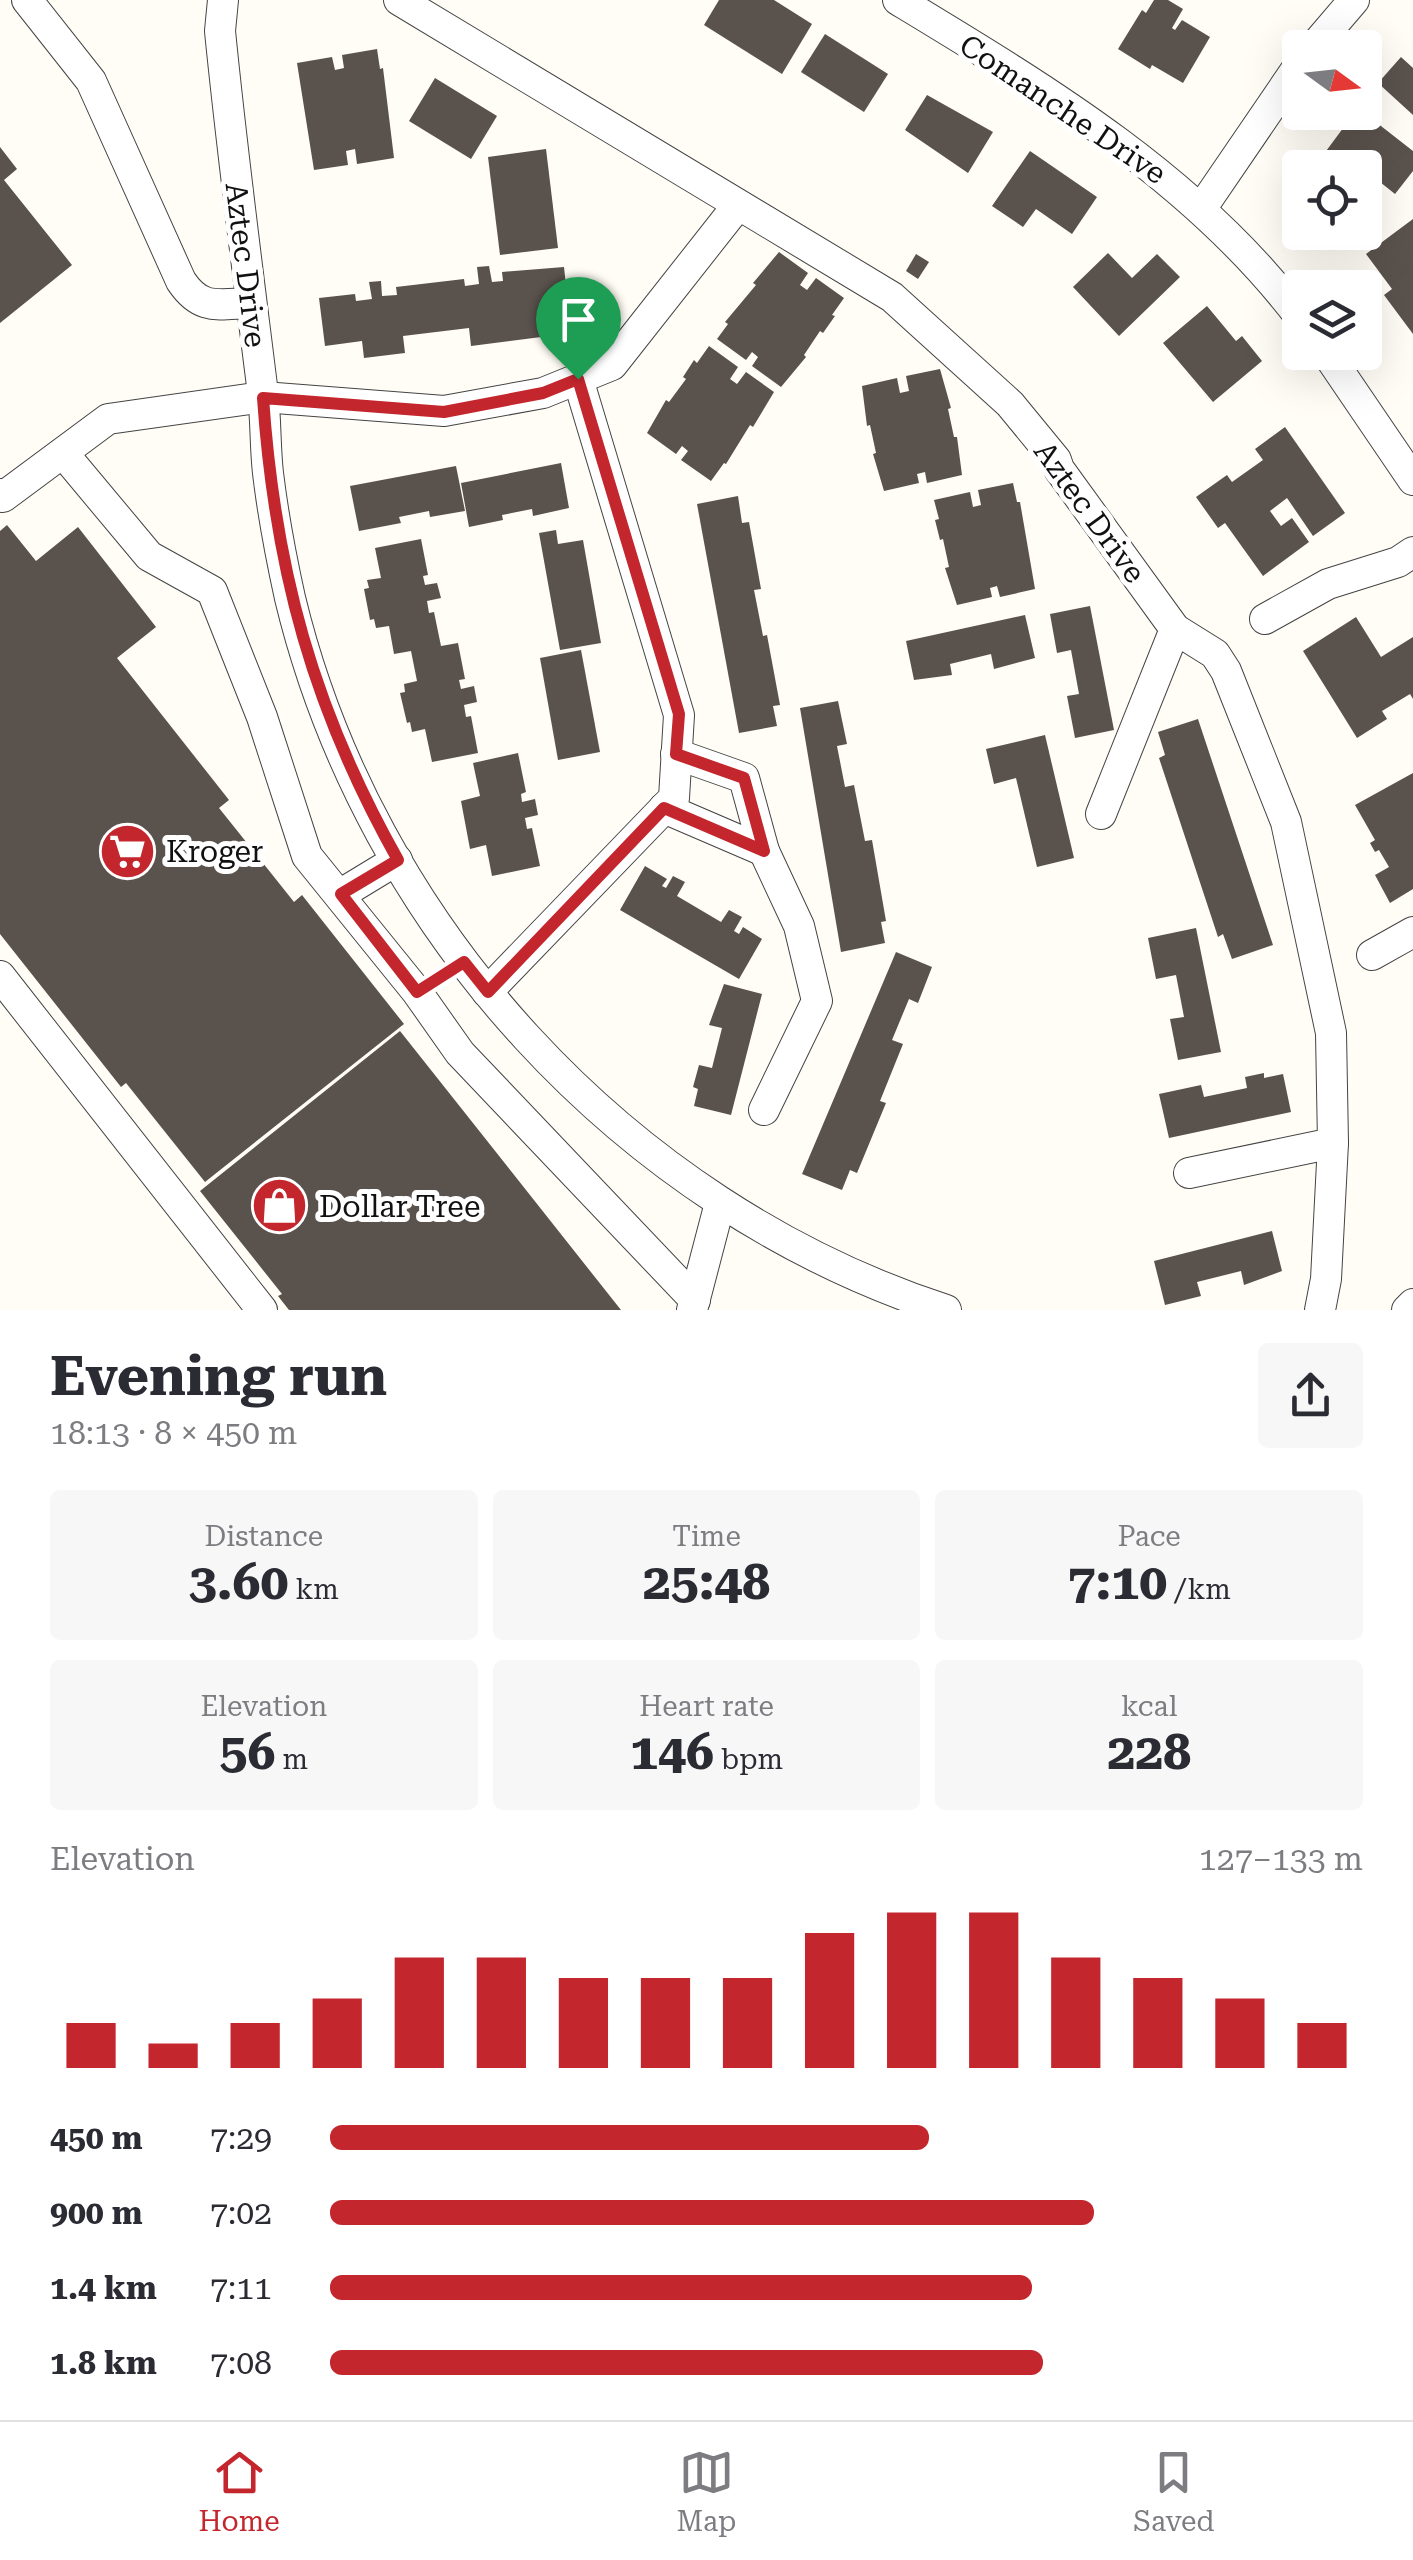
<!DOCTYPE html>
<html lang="en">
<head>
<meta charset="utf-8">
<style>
	body { margin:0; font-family:"Roboto Serif",serif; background:#f7f7f7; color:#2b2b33; height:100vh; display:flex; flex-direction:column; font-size:38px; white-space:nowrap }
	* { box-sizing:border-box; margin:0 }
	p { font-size:32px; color:#7c7c81 }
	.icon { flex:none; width:55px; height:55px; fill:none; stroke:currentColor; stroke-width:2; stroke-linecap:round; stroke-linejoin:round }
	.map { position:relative; height:1310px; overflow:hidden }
	.side { display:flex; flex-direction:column; background:#fff; flex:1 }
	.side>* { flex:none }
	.needle { width:65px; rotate:105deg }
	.tools { position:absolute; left:1282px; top:30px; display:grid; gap:20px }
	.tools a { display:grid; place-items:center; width:100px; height:100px; border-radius:10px; background:#fff; box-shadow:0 10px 40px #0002; font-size:50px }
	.pin { position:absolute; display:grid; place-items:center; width:85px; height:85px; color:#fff; margin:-102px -42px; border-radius:50% 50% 50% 0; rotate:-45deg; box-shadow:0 0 10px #0007 }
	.pin .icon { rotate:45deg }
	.round { display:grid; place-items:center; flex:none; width:105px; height:105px; border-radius:10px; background:#f7f7f7 }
	.head { display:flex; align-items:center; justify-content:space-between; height:170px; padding:0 50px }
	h1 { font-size:55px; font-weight:700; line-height:75px }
	.figures { display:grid; grid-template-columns:repeat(3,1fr); gap:15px; height:170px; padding:10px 50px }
	.figures div { display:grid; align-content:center; border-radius:10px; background:#f7f7f7; text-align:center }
	.figures b { font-size:50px; font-weight:700 }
	.figures small { font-size:28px; font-weight:400 }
	.figures p { font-size:28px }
	.chart { height:280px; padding:20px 50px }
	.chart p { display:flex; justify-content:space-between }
	.chart svg { width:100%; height:180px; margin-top:10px; stroke:#c4262e; stroke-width:6 }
	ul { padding:0 50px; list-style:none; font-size:32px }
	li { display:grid; grid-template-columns:160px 120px 1fr; align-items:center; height:75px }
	li i { height:25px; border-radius:12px; background:#c4262e }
	.tab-bar { display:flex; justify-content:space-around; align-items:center; height:140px; border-top:2px solid #e1e1e2; background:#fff; font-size:28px; color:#7c7c81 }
	.tab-bar a { display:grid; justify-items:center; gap:5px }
	.tab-bar .selected { color:#c4262e }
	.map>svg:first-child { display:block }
	.building { fill:#5a524d }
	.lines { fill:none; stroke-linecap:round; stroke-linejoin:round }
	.minor-casing { stroke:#444; stroke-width:32 }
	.minor { stroke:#fff; stroke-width:30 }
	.route-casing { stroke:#fff; stroke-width:20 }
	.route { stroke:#c4262e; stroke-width:12 }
	.labels { text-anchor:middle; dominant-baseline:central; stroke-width:10; stroke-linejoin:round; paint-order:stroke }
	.street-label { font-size:30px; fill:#111; stroke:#fff }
	.poi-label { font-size:30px; fill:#111; stroke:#fff; text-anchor:start }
</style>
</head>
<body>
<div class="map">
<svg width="1413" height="1310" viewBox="0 0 1413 1310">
	<rect width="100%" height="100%" fill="#fffdf5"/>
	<g class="building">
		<path d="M719 0H774L812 24 782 74 704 25Z"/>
		<path d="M1154 0H1168L1183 9 1172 28 1175 30 1182 20 1210 37 1183 83 1152 65 1150 69 1118 49 1142 10 1146 13Z"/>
		<path d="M825 34 888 74 864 112 801 72Z"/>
		<path d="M377 49 380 69 383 68 394 158 357 164 355 149 346 151 348 165 314 170 297 63 332 57 335 70 344 68 342 55Z"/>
		<path d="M1401 57 1413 68V115L1378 83Z"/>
		<path d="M435 78 497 116 471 159 409 121Z"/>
		<path d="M927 95 993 132 968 173 905 130Z"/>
		<path d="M1355 112H1363L1413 151V171L1395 194 1375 178 1365 191V168L1315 166Z"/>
		<path d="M0 147 17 169 4 180 72 265 0 323Z"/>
		<path d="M546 149 558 248 500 255 488 157Z"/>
		<path d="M1030 151 1097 197 1072 234 1036 209 1023 227 992 206Z"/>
		<path d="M1413 219V334L1384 295 1392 289 1366 254Z"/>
		<path d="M779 252 808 273 800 285 807 290 816 278 844 298 832 315 835 316 823 333 820 331 804 355 806 357 781 387 752 366 758 357 752 352 746 360 717 339 728 324 725 322 756 285 753 283Z"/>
		<path d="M1108 253 1132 278 1157 254 1180 277 1119 336 1073 287Z"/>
		<path d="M916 254 929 262 918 279 906 271Z"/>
		<path d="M489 266 492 282 503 281 502 272 564 267 569 313 547 315 549 336 471 346 469 328 403 336 405 353 364 358 362 341 325 346 319 298 355 294 356 301 372 299 369 282 381 281 382 296 397 295 396 287 464 279 465 286 479 284 477 267Z"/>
		<path d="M1207 306 1236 341 1242 336 1262 361 1213 402 1163 343Z"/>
		<path d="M709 346 738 367 730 379 737 384 746 372 774 392 753 427 750 425 726 464 724 463 711 481 681 460 688 451 682 446 676 454 647 433 666 400 669 402 686 379 683 377 694 360 697 363Z"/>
		<path d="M940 369 951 408 948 409 954 437H957L962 475 927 483 925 472 917 474 919 483 884 491 873 454 876 453 870 425 867 426 862 386 897 378 900 393 909 391 906 376Z"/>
		<path d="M1285 427 1345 513 1313 536 1287 498 1270 511 1281 526 1292 518 1309 542 1263 576 1225 523 1218 528 1196 497 1227 475 1232 482 1263 460 1255 449Z"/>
		<path d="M561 463 569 508 533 516 532 509 502 515 503 520 469 527 461 483Z"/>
		<path d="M456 466 465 511 430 517 429 511 399 517 401 523 359 531 350 486Z"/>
		<path d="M1013 483 1017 502H1020L1035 589 1000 597 997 586 990 588 992 597 957 605 945 568 949 567 943 539 940 540 935 520 939 519 934 500 970 492 973 507 981 505 978 490Z"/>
		<path d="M738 496 742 523 749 522 761 589 754 590 763 636 767 635 780 705 773 706 777 726 739 733 697 504Z"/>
		<path d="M7 525 36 561 78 527 156 627 117 658 229 800 219 808 294 902 302 895 404 1024 205 1182 126 1083 121 1087 0 934V531Z"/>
		<path d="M556 530 558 544 583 540 601 643 560 650 539 533Z"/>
		<path d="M421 539 428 575 423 576 425 585 437 583 441 598 427 601 429 613 434 612 441 646 458 643 465 679 459 680 461 689 474 686 477 702 464 705 466 717 471 716 478 753 432 762 425 729 412 732 410 722 407 723 400 693 405 692 404 684 417 681 411 651 394 654 389 626 376 628 374 619 370 620 364 589 369 588 367 580 381 578 375 548Z"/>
		<path d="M1090 606 1114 730 1075 738 1067 696 1079 694 1071 650 1057 653 1050 614Z"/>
		<path d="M1025 615 1035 658 994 669 991 654 950 664 952 675 914 680 906 641Z"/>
		<path d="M1356 617 1381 657 1413 637V699L1410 694 1382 711 1387 719 1357 738 1303 651Z"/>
		<path d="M581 650 600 752 558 760 540 658Z"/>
		<path d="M838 701 847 744 837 746 845 787 854 785 865 841 872 840 886 921 881 922 885 943 841 952 800 708Z"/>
		<path d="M1198 719 1273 945 1232 959 1223 934 1218 937 1159 758 1165 755 1158 732Z"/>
		<path d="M1045 735 1074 858 1037 867 1016 778 994 784 986 749Z"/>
		<path d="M518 753 526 792 521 794 522 802 535 799 538 815 525 818 527 829 532 828 540 866 492 876 486 845 470 849 461 801 480 796 473 763Z"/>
		<path d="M1413 773V889L1390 903 1375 875 1389 867 1379 850 1375 852 1370 843 1375 840 1355 805Z"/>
		<path d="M645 866 667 879 662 886 666 888 673 876 685 882 677 896 721 922 729 910 742 917 734 931 739 934 743 927 762 939 739 979 620 910Z"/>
		<path d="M1196 928 1221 1052 1178 1060 1170 1019 1184 1017 1176 975 1156 979 1148 938Z"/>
		<path d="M896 952 932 967 918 1003 909 999 892 1040 903 1044 880 1101 886 1103 857 1173 850 1170 842 1190 802 1174Z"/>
		<path d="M724 984 762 994 731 1115 694 1106 698 1089 693 1087 699 1065 712 1068 722 1028 709 1025Z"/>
		<path d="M400 1031 621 1310H289L278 1296 282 1294 200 1191Z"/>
		<path d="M1264 1073V1078L1283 1074 1291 1112 1169 1138 1159 1094 1201 1085 1204 1097 1247 1088 1245 1077Z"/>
		<path d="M1272 1231 1282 1271 1244 1285 1241 1271 1197 1282 1201 1296 1165 1305 1154 1261Z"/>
	</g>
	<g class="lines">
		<defs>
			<g id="minor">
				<path d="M27 0 91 81 181 281C201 311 218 304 250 303"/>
				<path d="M223 0 220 31C232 152 248 273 263 394 266 420 265 447 268 473 273 515 281 557 290 598 369 926 625 1206 946 1310"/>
				<path d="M399 0 892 297 1010 404 1056 460 1059 469 1175 629 1215 654 1226 671 1286 822 1331 1033 1333 1143 1326 1279 1320 1310"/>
				<path d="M898 0C1045 89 1194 178 1300 317"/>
				<path d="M1313 48 1354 0"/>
				<path d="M1201 209 1300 64"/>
				<path d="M1326 352 1413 480"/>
				<path d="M63 453 149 556 212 591 262 717 307 856 417 992 460 1053 695 1300"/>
				<path d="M0 494 3 497 108 419 263 397 444 411 543 393 612 365 738 205"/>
				<path d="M1265 619 1328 584 1398 562 1413 552"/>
				<path d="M664 808 764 851 744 778 676 754"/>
				<path d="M1101 814 1175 629"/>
				<path d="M341 894 397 860"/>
				<path d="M1372 955 1413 932"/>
				<path d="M0 976 262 1310"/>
				<path d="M487 992 674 798 679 715 578 379"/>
				<path d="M764 1110 817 1001 799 926 764 851"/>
				<path d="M1189 1173 1333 1143"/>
				<path d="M692 1310 720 1203"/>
				<path d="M1407 1310 1413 1304"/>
			</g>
		</defs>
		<use href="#minor" class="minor-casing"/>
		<use href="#minor" class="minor"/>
	</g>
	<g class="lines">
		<defs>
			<path id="route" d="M578 379 679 714 676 754 744 778 764 851 664 808 488 992 464 962 417 992 341 894 398 860C313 709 275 570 263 398L444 412 543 393Z"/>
		</defs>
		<use href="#route" class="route-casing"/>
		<use href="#route" class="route"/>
	</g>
	<defs>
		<symbol id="supermarket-disc" viewBox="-11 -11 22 22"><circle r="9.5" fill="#c4262e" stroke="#fff"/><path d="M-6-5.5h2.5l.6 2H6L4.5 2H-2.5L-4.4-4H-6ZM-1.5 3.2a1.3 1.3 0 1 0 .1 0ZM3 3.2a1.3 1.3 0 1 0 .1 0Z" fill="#fff"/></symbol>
		<symbol id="shop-disc" viewBox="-11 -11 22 22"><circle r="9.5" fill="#c4262e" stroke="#fff"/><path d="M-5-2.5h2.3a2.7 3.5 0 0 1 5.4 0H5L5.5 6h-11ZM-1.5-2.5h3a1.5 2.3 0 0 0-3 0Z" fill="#fff"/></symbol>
	</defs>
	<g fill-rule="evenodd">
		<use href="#supermarket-disc" x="96" y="820" width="63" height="63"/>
		<use href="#shop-disc" x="248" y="1174" width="63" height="63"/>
	</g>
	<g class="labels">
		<g class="street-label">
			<text transform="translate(1063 109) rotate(34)">Comanche Drive</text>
			<text transform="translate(246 265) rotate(83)">Aztec Drive</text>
			<text transform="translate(1090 512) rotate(54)">Aztec Drive</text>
		</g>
		<g class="poi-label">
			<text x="166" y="851">Kroger</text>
			<text x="319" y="1206">Dollar Tree</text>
		</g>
	</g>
</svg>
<div class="tools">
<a><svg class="needle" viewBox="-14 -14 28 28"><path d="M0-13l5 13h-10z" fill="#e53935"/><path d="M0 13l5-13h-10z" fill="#7c7c81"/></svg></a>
<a><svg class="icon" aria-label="locate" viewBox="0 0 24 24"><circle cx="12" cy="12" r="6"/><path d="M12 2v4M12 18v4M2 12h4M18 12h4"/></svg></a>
<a><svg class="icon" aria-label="layers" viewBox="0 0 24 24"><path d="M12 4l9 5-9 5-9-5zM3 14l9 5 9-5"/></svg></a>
</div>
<div class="pin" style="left:578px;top:379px;background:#1e9e55"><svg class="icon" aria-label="arrive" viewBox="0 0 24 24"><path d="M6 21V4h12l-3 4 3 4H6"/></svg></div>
</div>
<section class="side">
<div class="head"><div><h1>Evening run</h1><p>18:13 · 8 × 450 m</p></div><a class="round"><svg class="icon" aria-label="share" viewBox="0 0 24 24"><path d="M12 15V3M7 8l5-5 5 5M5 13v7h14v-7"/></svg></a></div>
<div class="figures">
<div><p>Distance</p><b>3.60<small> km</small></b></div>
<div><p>Time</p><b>25:48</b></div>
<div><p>Pace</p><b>7:10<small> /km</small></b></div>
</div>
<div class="figures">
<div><p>Elevation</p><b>56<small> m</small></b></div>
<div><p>Heart rate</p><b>146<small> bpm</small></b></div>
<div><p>kcal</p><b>228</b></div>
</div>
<div class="chart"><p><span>Elevation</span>127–133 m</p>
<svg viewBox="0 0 160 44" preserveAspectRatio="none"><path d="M5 44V33M15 44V38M25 44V33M35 44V27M45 44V17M55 44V17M65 44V22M75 44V22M85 44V22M95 44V11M105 44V6M115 44V6M125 44V17M135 44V22M145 44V27M155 44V33"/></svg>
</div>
<ul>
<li><b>450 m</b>7:29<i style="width:58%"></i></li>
<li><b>900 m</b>7:02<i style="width:74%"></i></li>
<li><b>1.4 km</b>7:11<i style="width:68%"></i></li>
<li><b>1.8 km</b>7:08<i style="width:69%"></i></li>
</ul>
</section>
<nav class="tab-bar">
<a class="selected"><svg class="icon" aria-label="home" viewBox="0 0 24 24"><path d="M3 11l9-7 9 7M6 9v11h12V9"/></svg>Home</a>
<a><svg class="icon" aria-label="map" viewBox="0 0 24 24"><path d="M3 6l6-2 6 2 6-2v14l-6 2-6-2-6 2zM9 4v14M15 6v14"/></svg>Map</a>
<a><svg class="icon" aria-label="saved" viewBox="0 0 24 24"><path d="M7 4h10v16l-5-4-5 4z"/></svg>Saved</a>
</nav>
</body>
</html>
